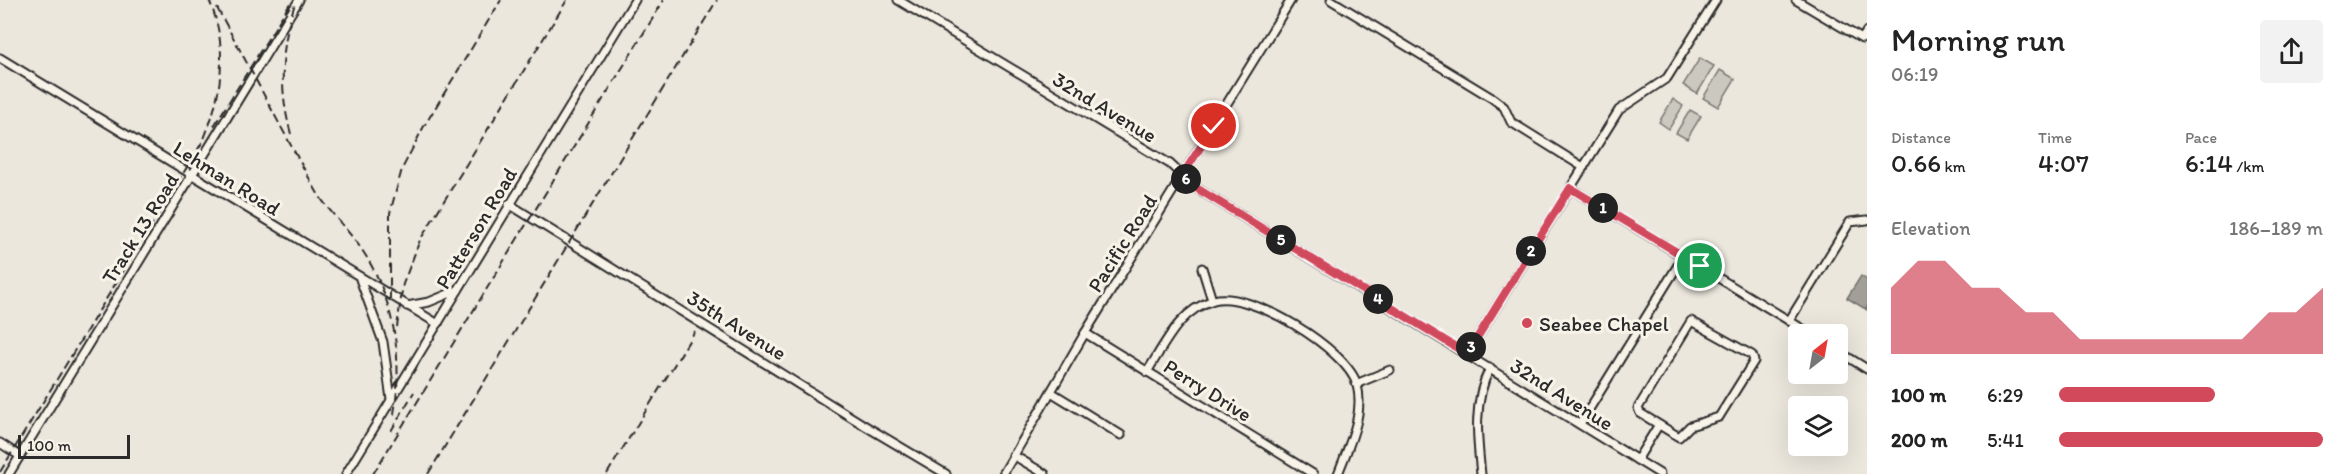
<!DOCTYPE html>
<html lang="en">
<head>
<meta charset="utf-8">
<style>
	body { margin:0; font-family:Itim,sans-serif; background:#f2f2f2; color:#222; height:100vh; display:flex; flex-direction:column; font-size:22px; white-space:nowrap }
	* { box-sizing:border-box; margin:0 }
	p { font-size:20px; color:#767676 }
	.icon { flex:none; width:33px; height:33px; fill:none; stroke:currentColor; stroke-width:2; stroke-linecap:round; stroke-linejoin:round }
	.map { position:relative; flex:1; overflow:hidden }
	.drawer { display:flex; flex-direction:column; background:#fff; width:480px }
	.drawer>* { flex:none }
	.needle { width:39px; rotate:31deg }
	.fabs { position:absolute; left:1788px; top:324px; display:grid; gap:12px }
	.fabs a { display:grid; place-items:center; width:60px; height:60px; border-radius:6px; background:#fff; box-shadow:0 6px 24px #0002; font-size:30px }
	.scale { position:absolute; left:18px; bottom:15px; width:112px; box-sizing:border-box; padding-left:6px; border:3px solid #2b2b2b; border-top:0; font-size:16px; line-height:21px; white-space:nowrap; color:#2b2b2b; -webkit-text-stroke:4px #f7f3e8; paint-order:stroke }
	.pin { position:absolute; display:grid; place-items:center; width:51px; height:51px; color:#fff; margin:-26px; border:3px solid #fff; border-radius:50%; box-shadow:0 2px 6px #0007 }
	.km { position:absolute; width:30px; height:30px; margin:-15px; border-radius:50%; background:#222; color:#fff; font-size:16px; line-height:30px; text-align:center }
	.round { display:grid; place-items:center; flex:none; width:63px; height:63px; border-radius:6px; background:#f2f2f2 }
	.head { display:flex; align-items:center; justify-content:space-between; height:102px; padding:0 24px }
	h1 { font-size:33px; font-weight:600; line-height:45px }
	.figures { display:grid; grid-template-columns:repeat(3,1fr); gap:9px; height:102px; padding:6px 24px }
	.figures div { display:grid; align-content:center }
	.figures b { font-size:26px; font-weight:600 }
	.figures small { font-size:16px; font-weight:400 }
	.figures p { font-size:16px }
	.chart { height:168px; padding:12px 24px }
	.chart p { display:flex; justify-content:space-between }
	.chart svg { width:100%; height:108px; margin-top:6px; fill:#d1495b; opacity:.7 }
	ul { padding:0 24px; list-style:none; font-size:20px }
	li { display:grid; grid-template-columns:96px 72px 1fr; align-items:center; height:45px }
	li i { height:15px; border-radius:8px; background:#d1495b }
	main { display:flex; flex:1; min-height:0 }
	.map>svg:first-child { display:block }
	.green { fill:#cbc8bf; stroke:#7b7a75; stroke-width:1.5 }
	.water { fill:#a29f98; stroke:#72716c; stroke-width:1.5 }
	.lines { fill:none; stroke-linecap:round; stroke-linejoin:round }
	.minor-casing { stroke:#2b2b2b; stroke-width:11 }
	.minor { stroke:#f7f3e8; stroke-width:7 }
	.rail { stroke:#2b2b2b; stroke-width:2; stroke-dasharray:9 4.5; stroke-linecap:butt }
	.route-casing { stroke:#fff; stroke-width:12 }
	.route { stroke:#d1495b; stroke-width:8 }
	.poi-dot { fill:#d1495b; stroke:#f7f3e8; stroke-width:2 }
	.labels { text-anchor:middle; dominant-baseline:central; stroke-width:6; stroke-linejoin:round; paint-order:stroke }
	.street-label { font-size:21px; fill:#2b2b2b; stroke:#f7f3e8 }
	.poi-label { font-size:21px; fill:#2b2b2b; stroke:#f7f3e8; text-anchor:start }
</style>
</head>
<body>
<main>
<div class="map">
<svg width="1867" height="474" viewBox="0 0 1867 474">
	<rect width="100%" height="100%" fill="#ebe7dd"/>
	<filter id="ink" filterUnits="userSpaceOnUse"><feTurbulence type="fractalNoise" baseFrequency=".0167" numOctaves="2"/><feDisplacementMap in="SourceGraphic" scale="12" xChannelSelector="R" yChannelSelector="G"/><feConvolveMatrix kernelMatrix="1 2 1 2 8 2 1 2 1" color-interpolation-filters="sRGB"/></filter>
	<g filter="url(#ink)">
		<g class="green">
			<path d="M1700 58 1714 66 1697 94 1683 85Z"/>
			<path d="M1720 70 1735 79 1718 107 1703 98Z"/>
			<path d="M1673 99 1683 106 1669 129 1659 122Z"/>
			<path d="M1690 110 1701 116 1687 139 1676 133Z"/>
		</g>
		<path class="water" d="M1861 276 1867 280V310L1847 298Z"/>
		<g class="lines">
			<defs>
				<g id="minor">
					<path d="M898 0 1170 164 1193 186 1660 474"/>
					<path d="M1331 0 1492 98 1504 107 1511 122 1583 167"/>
					<path d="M1796 0 1862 39 1867 31"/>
					<path d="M0 58 438 324"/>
					<path d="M1570 188 1811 334"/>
					<path d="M509 204 867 427 946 474"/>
					<path d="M1202 268 1212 300"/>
					<path d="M360 279 383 342 391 399"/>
					<path d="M407 306 429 302 458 290"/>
					<path d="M1691 321 1752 355 1754 361 1719 417 1690 426 1679 437 1640 413 1638 408Z"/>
					<path d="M1789 321 1850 222 1867 220"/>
					<path d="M1085 333 1313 474"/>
					<path d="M1838 351 1867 369"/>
					<path d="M1467 354 1619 110 1667 78 1716 0"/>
					<path d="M1147 372C1165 344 1179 310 1214 300 1250 290 1347 349 1357 385 1365 415 1348 447 1338 474"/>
					<path d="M1356 384 1390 370"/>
					<path d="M1051 392 1121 435"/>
					<path d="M1580 424 1683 257"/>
					<path d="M0 443 20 456"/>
					<path d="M1013 455 1045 474"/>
					<path d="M1637 460 1658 426"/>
					<path d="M9 474 299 0"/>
					<path d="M346 474 635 0"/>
					<path d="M1003 474 1085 333 1291 0"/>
					<path d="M1481 474C1477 438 1473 401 1490 368"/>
				</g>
			</defs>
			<use href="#minor" class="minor-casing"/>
			<use href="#minor" class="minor"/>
			<g class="rail">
				<path d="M217 8C251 69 282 131 317 192 330 214 350 231 364 253 395 301 404 363 393 419"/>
				<path d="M214 126 292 0"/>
				<path d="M291 134C279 91 280 46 295 4"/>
				<path d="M390 300V213L402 169 423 128 501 0"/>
				<path d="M397 327 403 284 420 240 567 0"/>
				<path d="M391 431 414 392"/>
				<path d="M0 472 203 141C222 96 229 46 209 0"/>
				<path d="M373 474 664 0"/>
				<path d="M428 474 717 0"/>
				<path d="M607 474 695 331"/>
			</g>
		</g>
	</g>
	<g class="lines" filter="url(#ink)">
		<defs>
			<path id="route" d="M1214 126 1182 176 1193 186 1467 354 1570 188 1700 266"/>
		</defs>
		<use href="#route" class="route-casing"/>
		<use href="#route" class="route"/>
	</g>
	<circle class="poi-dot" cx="1527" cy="323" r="6"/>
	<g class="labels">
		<g class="street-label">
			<text transform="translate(1105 107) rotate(31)">32nd Avenue</text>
			<text transform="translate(227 178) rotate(32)">Lehman Road</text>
			<text transform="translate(140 228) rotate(-58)">Track 13 Road</text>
			<text transform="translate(476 228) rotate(-59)">Patterson Road</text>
			<text transform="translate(1122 243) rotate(-58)">Pacific Road</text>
			<text transform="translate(737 325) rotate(32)">35th Avenue</text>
			<text transform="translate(1208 390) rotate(32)">Perry Drive</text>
			<text transform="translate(1562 394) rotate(32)">32nd Avenue</text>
		</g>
		<g class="poi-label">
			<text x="1539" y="323">Seabee Chapel</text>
		</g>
	</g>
</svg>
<div class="fabs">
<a><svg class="needle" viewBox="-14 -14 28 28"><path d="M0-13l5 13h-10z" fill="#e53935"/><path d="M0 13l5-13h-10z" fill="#767676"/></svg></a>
<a><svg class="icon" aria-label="layers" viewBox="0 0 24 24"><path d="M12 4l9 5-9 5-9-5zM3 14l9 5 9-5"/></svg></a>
</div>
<div class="scale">100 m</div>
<div class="pin" style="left:1700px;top:266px;background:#1e9e55"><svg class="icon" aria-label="arrive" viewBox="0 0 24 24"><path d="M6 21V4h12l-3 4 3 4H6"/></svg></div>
<div class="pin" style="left:1214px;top:126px;background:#d93025"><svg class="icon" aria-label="check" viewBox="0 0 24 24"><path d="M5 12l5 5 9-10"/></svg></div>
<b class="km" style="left:1603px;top:208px">1</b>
<b class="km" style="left:1531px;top:251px">2</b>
<b class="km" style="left:1471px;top:347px">3</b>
<b class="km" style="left:1378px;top:299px">4</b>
<b class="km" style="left:1281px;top:240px">5</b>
<b class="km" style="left:1186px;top:179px">6</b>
</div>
<section class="drawer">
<div class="head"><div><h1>Morning run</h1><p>06:19</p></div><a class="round"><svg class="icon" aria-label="share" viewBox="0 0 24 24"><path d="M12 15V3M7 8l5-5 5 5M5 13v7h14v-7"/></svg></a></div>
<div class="figures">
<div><p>Distance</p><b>0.66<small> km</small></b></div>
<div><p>Time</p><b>4:07</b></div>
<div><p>Pace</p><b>6:14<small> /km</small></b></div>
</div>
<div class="chart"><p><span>Elevation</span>186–189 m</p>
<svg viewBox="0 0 160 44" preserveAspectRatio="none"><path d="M0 44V17L10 6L20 6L30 17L40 17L50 27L60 27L70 38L80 38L90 38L100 38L110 38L120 38L130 38L140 27L150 27L160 17V44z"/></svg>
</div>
<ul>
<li><b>100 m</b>6:29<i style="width:59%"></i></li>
<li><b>200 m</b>5:41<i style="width:100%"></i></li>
</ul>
</section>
</main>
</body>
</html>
